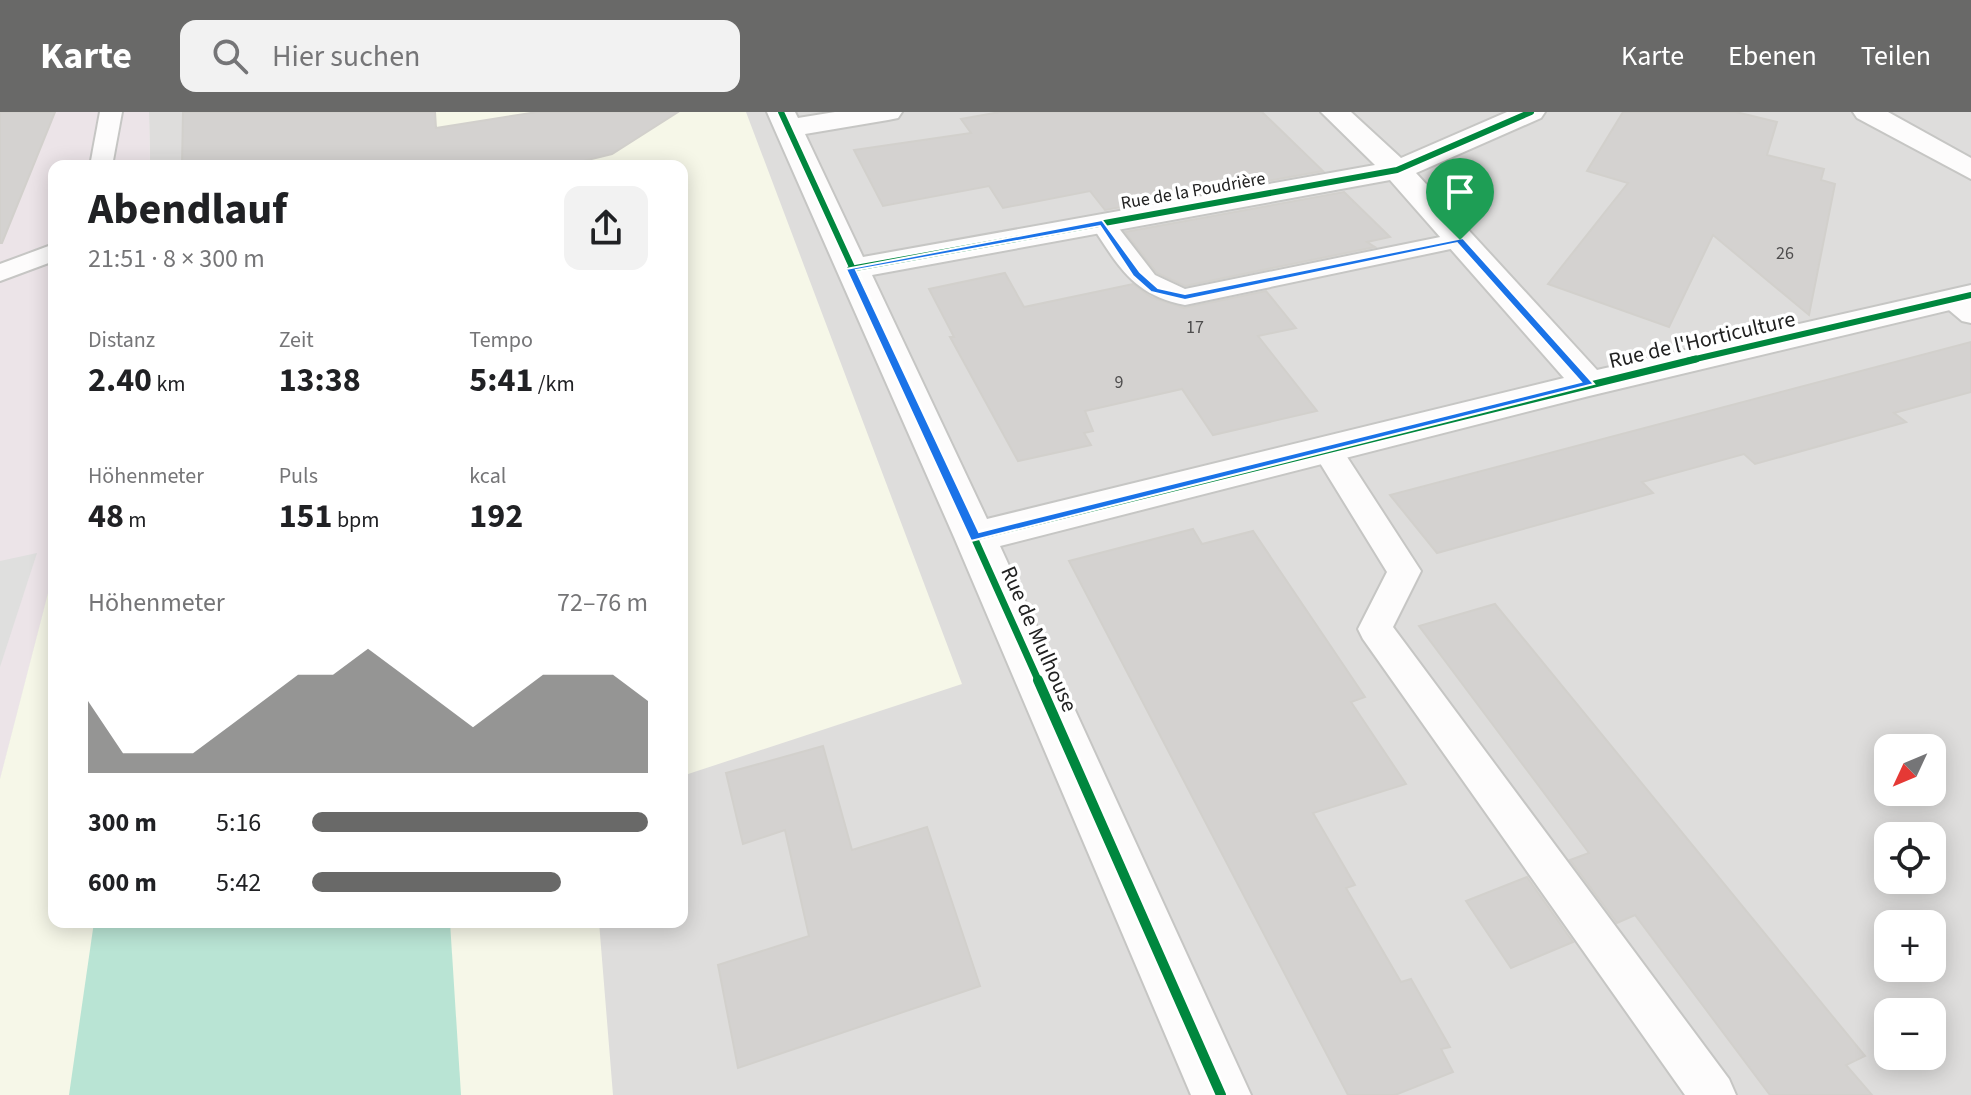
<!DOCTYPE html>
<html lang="de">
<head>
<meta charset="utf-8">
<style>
	body { margin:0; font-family:"Source Sans 3",sans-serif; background:#f2f2f2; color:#202124; height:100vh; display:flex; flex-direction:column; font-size:30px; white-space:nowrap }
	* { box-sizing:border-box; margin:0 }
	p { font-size:26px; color:#757577 }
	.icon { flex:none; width:44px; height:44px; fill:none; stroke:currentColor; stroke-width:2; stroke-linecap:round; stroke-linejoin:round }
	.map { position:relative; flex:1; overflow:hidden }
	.panel { position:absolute; left:48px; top:48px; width:640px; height:768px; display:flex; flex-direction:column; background:#fff; border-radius:16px; box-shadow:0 4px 20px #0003 }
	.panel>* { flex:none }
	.needle { width:52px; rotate:226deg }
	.fabs { position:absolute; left:1874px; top:622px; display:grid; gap:16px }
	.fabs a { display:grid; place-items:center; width:72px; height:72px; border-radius:16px; background:#fff; box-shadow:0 4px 20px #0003; font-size:40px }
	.pin { position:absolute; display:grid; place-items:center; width:68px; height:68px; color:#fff; margin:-82px -34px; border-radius:50% 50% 50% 0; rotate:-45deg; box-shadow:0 0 8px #0007 }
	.pin .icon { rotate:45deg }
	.round { display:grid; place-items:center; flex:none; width:84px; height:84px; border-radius:16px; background:#f2f2f2 }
	.head { display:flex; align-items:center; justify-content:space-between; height:136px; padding:0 40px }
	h1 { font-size:44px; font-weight:700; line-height:60px }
	.figures { display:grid; grid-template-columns:repeat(3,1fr); gap:12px; height:136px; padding:8px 40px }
	.figures div { display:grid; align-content:center }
	.figures b { font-size:34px; font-weight:700 }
	.figures small { font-size:22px; font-weight:400 }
	.figures p { font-size:22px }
	.chart { height:224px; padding:16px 40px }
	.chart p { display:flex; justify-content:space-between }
	.chart svg { width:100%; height:144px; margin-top:8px; fill:#696968; opacity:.7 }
	ul { padding:0 40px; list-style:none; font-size:26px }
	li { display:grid; grid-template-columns:128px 96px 1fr; align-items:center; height:60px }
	li i { height:20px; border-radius:10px; background:#696968 }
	header { display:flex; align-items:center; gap:48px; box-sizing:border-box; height:112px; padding:0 40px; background:#696968; color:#fff }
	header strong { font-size:38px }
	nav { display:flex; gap:44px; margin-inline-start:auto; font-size:28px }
	.search { width:560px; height:72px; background:#f2f2f2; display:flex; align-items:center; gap:20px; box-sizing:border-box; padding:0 28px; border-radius:16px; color:#757577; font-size:30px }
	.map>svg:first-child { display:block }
	.residential { fill:#dedddc; fill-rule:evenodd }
	.industrial { fill:#ece4e8 }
	.education { fill:#f6f7e8 }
	.pitch { fill:#b9e4d4 }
	.parking { fill:#dfdfde }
	.building { fill:#d4d2d0; stroke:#d2d0cc; stroke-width:2 }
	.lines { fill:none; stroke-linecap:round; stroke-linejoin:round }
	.lane-casing { stroke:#c6c6c4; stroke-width:4 }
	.street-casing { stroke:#c6c6c4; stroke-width:4 }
	.lane { fill:#fdfcfc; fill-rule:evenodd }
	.street { fill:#fdfcfc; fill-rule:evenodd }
	.cycleway-far2-casing { stroke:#fff; stroke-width:10 }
	.cycleway-far1-casing { stroke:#fff; stroke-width:12 }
	.cycleway-casing { stroke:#fff; stroke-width:15 }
	.cycleway-far2 { stroke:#00873e; stroke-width:6 }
	.cycleway-far1 { stroke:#00873e; stroke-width:7 }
	.cycleway { stroke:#00873e; stroke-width:10 }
	.route { fill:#1a73e8; stroke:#fff; stroke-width:2; fill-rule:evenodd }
	.labels { text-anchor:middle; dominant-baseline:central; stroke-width:7; stroke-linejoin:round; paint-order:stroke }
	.far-street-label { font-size:18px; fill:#212121; stroke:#fff }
	.number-label { font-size:18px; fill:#4e4d4d }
	.street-label { font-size:22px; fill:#212121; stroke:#fff }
</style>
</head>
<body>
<header>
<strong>Karte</strong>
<div class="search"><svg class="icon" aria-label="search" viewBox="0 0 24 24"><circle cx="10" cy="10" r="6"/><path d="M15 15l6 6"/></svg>Hier suchen</div>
<nav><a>Karte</a><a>Ebenen</a><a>Teilen</a></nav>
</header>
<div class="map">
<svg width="1971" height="983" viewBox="0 0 1971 983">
	<rect width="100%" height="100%" fill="#efeeeb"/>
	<path class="residential" d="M149 0H1971V983H0V667L54 458V810H682V54H150ZM1888 636H1932V680H1888ZM1888 724H1932V768H1888ZM1888 812H1932V856H1888ZM1888 900H1932V944H1888Z"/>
	<path class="industrial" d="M0 0H149L150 54H54V458L0 667Z"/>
	<g class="education">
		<path d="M290 0H746L962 572 682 664V54H285Z"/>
		<path d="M54 458V810H599L613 983H0V667Z"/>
	</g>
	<path class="pitch" d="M94 810H450L461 983H69Z"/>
	<path class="parking" d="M37 441 0 555V449Z"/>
	<g class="building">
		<path d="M0 0H55L2 131H0Z"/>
		<path d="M183 0H435L436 16 537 0H678L612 42 563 54H182Z"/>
		<path d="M1000 0H1262L1323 59 1105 98 1090 79 1003 96 989 74 883 94 854 38 971 21 961 7Z"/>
		<path d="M1623 0H1736L1777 10 1767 43 1824 57 1821 68 1835 72 1809 203 1713 123 1669 215 1548 172 1628 71 1587 59Z"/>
		<path d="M1344 80 1390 125 1367 130 1375 135 1185 174 1157 161 1125 120Z"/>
		<path d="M1005 161 1024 195 1133 172 1151 185 1184 196 1266 179 1296 216 1258 224 1317 299 1213 323 1182 277 1085 299 1093 319 1084 321 1091 333 1018 349 950 225H954L929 177Z"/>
		<path d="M1971 230V280L1894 301 1906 310 1755 352 1744 342 1642 370 1653 381 1437 441 1390 383Z"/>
		<path d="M1193 417 1202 432 1253 419 1365 585 1351 590 1406 672 1313 701 1355 773 1346 776 1401 870 1411 867 1450 935 1441 937 1453 960 1395 983H1348L1069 449Z"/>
		<path d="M1495 492 1865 944 1846 953 1872 983H1770L1635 803 1617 811 1570 748 1589 741 1419 514Z"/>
		<path d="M823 634 852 738 927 715 980 874 738 956 718 853 809 824 785 718 743 732 726 661Z"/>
		<path d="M1527 765 1573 830 1511 856 1466 789Z"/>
	</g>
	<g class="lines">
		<defs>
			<g id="lane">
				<path d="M100 0H122L112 54H90Z"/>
				<path d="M1102 104 1111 106 1155 163 1185 177 1460 121 1472 128 1460 135 1185 193C1132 183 1118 153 1090 111Z"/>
				<path d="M54 132V149L0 169V152Z"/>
				<path d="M1950 180 1971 191V211L1962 209 1937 188 1941 182Z"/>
				<path d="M1327 328 1338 331 1421 459 1393 515 1729 967 1736 983H1685L1363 527 1358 517 1387 460 1312 338 1316 331Z"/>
			</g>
			<g id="street">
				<path d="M767 0H795L798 6 835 0H902L898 6 888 8 805 22 863 145 1375 53 1321 0H1351L1401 46 1507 0H1545L1541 6 1416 61 1597 258 1971 173V193L1589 284 1000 434 1251 983H1191L954 425ZM1390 68 1564 266 987 407 872 163Z"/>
				<path d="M1853 0H1888L1971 46V67L1857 6Z"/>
			</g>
		</defs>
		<use href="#lane" class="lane-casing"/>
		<use href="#street" class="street-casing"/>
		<use href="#lane" class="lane"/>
		<use href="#street" class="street"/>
		<defs>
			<g id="cycleway-far2">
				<path d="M781 0 895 249"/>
				<path d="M850 157 1397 58 1531 0"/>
				<path d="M1687 249 1971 183"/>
			</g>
			<g id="cycleway-far1">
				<path d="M894 247 1039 570"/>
				<path d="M975 425 1696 247"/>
			</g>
			<path id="cycleway" d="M1038 568 1221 983"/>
		</defs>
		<use href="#cycleway-far2" class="cycleway-far2-casing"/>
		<use href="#cycleway-far1" class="cycleway-far1-casing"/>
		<use href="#cycleway" class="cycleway-casing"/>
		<use href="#cycleway-far2" class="cycleway-far2"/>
		<use href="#cycleway-far1" class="cycleway-far1"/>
		<use href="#cycleway" class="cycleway"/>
	</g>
	<path class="route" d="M1102 108 1140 160 1158 176 1185 182 1463 126 1594 272 971 429 846 157ZM1100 114 1133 164 1151 180 1185 188 1457 131 1581 270 979 420 856 158Z"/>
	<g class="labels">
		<g class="far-street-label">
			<text transform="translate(1193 79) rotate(-10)">Rue de la Poudrière</text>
		</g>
		<g class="number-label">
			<text x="1785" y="141">26</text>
			<text x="1195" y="215">17</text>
			<text x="1119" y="270">9</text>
		</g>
		<g class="street-label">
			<text transform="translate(1702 228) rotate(-13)">Rue de l'Horticulture</text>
			<text transform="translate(1039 527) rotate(66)">Rue de Mulhouse</text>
		</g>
	</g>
</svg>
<div class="fabs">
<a><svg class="needle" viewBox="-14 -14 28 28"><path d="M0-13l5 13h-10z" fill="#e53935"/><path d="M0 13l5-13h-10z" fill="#757577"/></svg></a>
<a><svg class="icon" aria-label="locate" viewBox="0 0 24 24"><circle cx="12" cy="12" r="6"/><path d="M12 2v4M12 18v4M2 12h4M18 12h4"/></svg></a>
<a>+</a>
<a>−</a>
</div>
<div class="pin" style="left:1460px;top:128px;background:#1e9e55"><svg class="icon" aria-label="arrive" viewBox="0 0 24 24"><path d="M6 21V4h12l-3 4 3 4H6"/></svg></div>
<section class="panel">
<div class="head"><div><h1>Abendlauf</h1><p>21:51 · 8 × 300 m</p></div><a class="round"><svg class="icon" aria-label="share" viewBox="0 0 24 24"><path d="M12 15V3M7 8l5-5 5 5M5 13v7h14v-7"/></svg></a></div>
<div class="figures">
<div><p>Distanz</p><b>2.40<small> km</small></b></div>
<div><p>Zeit</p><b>13:38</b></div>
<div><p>Tempo</p><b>5:41<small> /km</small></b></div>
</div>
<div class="figures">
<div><p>Höhenmeter</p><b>48<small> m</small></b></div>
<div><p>Puls</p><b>151<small> bpm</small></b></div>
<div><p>kcal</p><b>192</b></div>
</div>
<div class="chart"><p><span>Höhenmeter</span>72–76 m</p>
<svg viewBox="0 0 160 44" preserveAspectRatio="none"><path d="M0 44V22L10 38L20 38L30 38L40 30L50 22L60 14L70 14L80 6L90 14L100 22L110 30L120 22L130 14L140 14L150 14L160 22V44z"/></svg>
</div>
<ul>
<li><b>300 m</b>5:16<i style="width:100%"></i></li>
<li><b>600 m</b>5:42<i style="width:74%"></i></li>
</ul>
</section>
</div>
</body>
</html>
